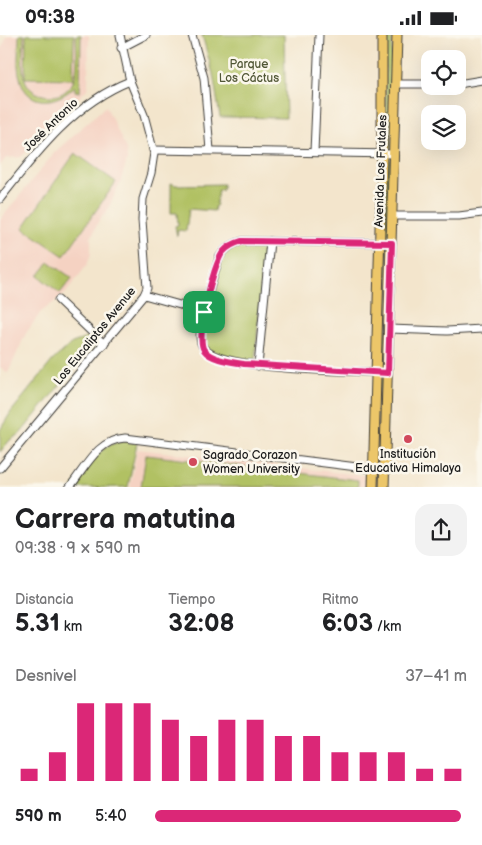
<!DOCTYPE html>
<html lang="es">
<head>
<meta charset="utf-8">
<style>
	body { margin:0; font-family:"Balsamiq Sans",sans-serif; background:#f2f2f2; color:#202124; height:100vh; display:flex; flex-direction:column; font-size:19px; white-space:nowrap }
	* { box-sizing:border-box; margin:0 }
	p { font-size:16px; color:#757577 }
	.icon { flex:none; width:28px; height:28px; fill:none; stroke:currentColor; stroke-width:2; stroke-linecap:round; stroke-linejoin:round }
	.map { position:relative; height:452px; overflow:hidden }
	.drawer { display:flex; flex-direction:column; background:#fff; flex:1 }
	.drawer>* { flex:none }
	.buttons { position:absolute; left:421px; top:15px; display:grid; gap:10px }
	.buttons a { display:grid; place-items:center; width:45px; height:45px; border-radius:10px; background:#fff; box-shadow:0 5px 20px #0002; font-size:25px }
	.pin { position:absolute; display:grid; place-items:center; width:42px; height:42px; color:#fff; margin:-21px; border-radius:10px; box-shadow:0 2px 8px #0006 }
	.round { display:grid; place-items:center; flex:none; width:52px; height:52px; border-radius:15px; background:#f2f2f2 }
	.summary { display:flex; align-items:center; justify-content:space-between; height:85px; padding:0 15px }
	h1 { font-size:28px; font-weight:600; line-height:38px }
	.stats { display:grid; grid-template-columns:repeat(3,1fr); gap:8px; height:85px; padding:5px 15px }
	.stats div { display:grid; align-content:center }
	.stats b { font-size:25px; font-weight:600 }
	.stats small { font-size:14px; font-weight:400 }
	.stats p { font-size:14px }
	.chart { height:140px; padding:10px 15px }
	.chart p { display:flex; justify-content:space-between }
	.chart svg { width:100%; height:90px; margin-top:5px; stroke:#db2777; stroke-width:6 }
	ul { padding:0 15px; list-style:none; font-size:16px }
	li { display:grid; grid-template-columns:80px 60px 1fr; align-items:center; height:38px }
	li i { height:12px; border-radius:6px; background:#db2777 }
	.status { display:flex; justify-content:space-between; align-items:center; height:35px; padding:0 25px; background:#fff; direction:ltr }
	.status svg { height:14px; fill:currentColor }
	.map>svg:first-child { display:block }
	.built { fill:#f5d2c2 }
	.green { fill:#b1c164; stroke:#666e40 }
	.lines { fill:none; stroke-linecap:round; stroke-linejoin:round }
	.minor-casing { stroke:#3c3a36; stroke-width:9 }
	.major-casing { stroke:#3c3a36; stroke-width:11 }
	.minor { stroke:#fff; stroke-width:7 }
	.major { stroke:#ecc669; stroke-width:9 }
	.route-casing { stroke:#fff; stroke-width:10 }
	.route { stroke:#db2777; stroke-width:6 }
	.poi-dot { fill:#d1495b; stroke:#fbf7ec; stroke-width:2 }
	.labels { text-anchor:middle; dominant-baseline:central; stroke-width:5; stroke-linejoin:round; paint-order:stroke }
	.park-label { font-size:12px; fill:#505635; stroke:#fbf7ec }
	.street-label { font-size:12px; fill:#1c1c1c; stroke:#fbf7ec }
	.poi-label { font-size:12px; fill:#1c1c1c; stroke:#fbf7ec }
</style>
</head>
<body>
<div class="status"><b>09:38</b><svg viewBox="0 0 49 12"><path d="M0 12V9h3v3zM5 12V6h3v6zM10 12V3h3v9zM15 12V0h3v12zM26 1h20v11H26zM47 4h2v5h-2z"/></svg></div>
<div class="map">
<svg width="482" height="453" viewBox="0 0 482 453">
	<rect width="100%" height="100%" fill="#fbf7ec"/>
	<filter id="ink" filterUnits="userSpaceOnUse"><feTurbulence type="fractalNoise" baseFrequency=".02" numOctaves="2"/><feDisplacementMap in="SourceGraphic" scale="10" xChannelSelector="R" yChannelSelector="G"/><feConvolveMatrix kernelMatrix="1 2 1 2 8 2 1 2 1" color-interpolation-filters="sRGB"/></filter>
	<filter id="wash" filterUnits="userSpaceOnUse"><feTurbulence type="fractalNoise" baseFrequency=".0096" numOctaves="4" result="noise"/><feDisplacementMap in="SourceGraphic" scale="20" xChannelSelector="R" yChannelSelector="G"/><feGaussianBlur stdDeviation="1.12" result="paint"/><feColorMatrix in="noise" values="0 0 0 0 0 0 0 0 0 0 0 0 0 0 0 0 0 1.4 0 .05"/><feComposite in="paint" operator="in"/></filter>
	<g filter="url(#wash)">
		<rect width="100%" height="100%" fill="#f3e5cc"/>
		<g class="built">
			<path d="M8 0H89L88 53 21 122 6 123 0 131V16Z"/>
			<path d="M106 71 126 114 127 125 120 148 107 176 98 187 91 203V219L87 230 65 259 41 277 26 298 8 338 0 332V185L55 117Z"/>
			<path d="M137 414 367 441V453H130Z"/>
		</g>
		<g class="green">
			<path d="M19 0H24C23 25 15 60 51 61 61 61 69 55 73 47 79 34 76 14 76 0H81L80 57 75 56V51C58 69 27 74 20 43 16 30 19 14 19 0Z"/>
			<path d="M26 0H74L73 44 25 43Z"/>
			<path d="M202 0H284L286 83 220 82 213 39Z"/>
			<path d="M385 0H392L391 112 388 115 385 113Z"/>
			<path d="M75 118 116 147 64 221 23 193Z"/>
			<path d="M389 124 391 125 389 199H386L384 181 385 126Z"/>
			<path d="M171 148 175 150 223 149V154L218 155 216 168 217 170 215 171 214 176 189 174 186 196 178 195 177 201 175 191 178 190 177 178H171Z"/>
			<path d="M265 209 255 325H240L207 314C197 284 215 246 224 218L235 212Z"/>
			<path d="M387 211 385 335 380 334 384 213Z"/>
			<path d="M49 227 72 243 60 258 38 241Z"/>
			<path d="M90 302 96 305V310L64 345 20 399 10 405 0 417V395L11 377 53 325 72 308Z"/>
			<path d="M381 340 386 341 382 452 378 453Z"/>
			<path d="M125 406 137 408 128 452 72 453C87 433 99 408 125 406Z"/>
			<path d="M146 420 358 445V452H141Z"/>
		</g>
	</g>
	<g filter="url(#ink)">
		<g class="lines">
			<defs>
				<g id="minor">
					<path d="M192 0 204 43 210 115"/>
					<path d="M121 13 146 0"/>
					<path d="M396 49H430"/>
					<path d="M458 49 482 45"/>
					<path d="M153 115 394 119"/>
					<path d="M314 117 319 0"/>
					<path d="M0 164C36 118 74 68 130 46"/>
					<path d="M392 181H459L482 178"/>
					<path d="M144 260 205 277"/>
					<path d="M58 265 104 309"/>
					<path d="M389 294 447 296 482 294"/>
					<path d="M258 331 270 206"/>
					<path d="M388 338C358 335 208 338 201 308 196 291 214 242 219 223 225 213 232 209 242 206L392 208"/>
					<path d="M0 433 144 260 147 253 142 185 143 164 151 138 154 118 144 80 130 46 120 0"/>
					<path d="M69 453C86 432 97 405 125 403L373 434"/>
				</g>
				<g id="major">
					<path d="M373 453 382 119V0"/>
					<path d="M384 453 397 0"/>
				</g>
			</defs>
			<use href="#minor" class="minor-casing"/>
			<use href="#major" class="major-casing"/>
			<use href="#minor" class="minor"/>
			<use href="#major" class="major"/>
		</g>
	</g>
	<g class="lines" filter="url(#ink)">
		<defs>
			<path id="route" d="M242 206 392 208 388 338 244 329C233 327 211 325 204 315 195 302 213 230 223 217 228 211 235 208 242 206Z"/>
		</defs>
		<use href="#route" class="route-casing"/>
		<use href="#route" class="route"/>
	</g>
	<g class="poi-dot">
		<circle cx="408" cy="404" r="5"/>
		<circle cx="193" cy="427" r="5"/>
	</g>
	<g class="labels">
		<g class="park-label">
			<text x="249" y="29">Parque<tspan x="249" dy="14">Los Cáctus</tspan></text>
		</g>
		<g class="street-label">
			<text transform="translate(51 90) rotate(-44)">José Antonio</text>
			<text transform="translate(381 136) rotate(-88)">Avenida Los Frutales</text>
			<text transform="translate(95 301) rotate(-51)">Los Eucaliptos Avenue</text>
		</g>
		<g class="poi-label">
			<text x="408" y="419">Institución<tspan x="408" dy="14">Educativa Himalaya</tspan></text>
			<text x="203" y="420" text-anchor="start">Sagrado Corazon<tspan x="203" dy="14">Women University</tspan></text>
		</g>
	</g>
</svg>
<div class="buttons">
<a><svg class="icon" aria-label="locate" viewBox="0 0 24 24"><circle cx="12" cy="12" r="6"/><path d="M12 2v4M12 18v4M2 12h4M18 12h4"/></svg></a>
<a><svg class="icon" aria-label="layers" viewBox="0 0 24 24"><path d="M12 4l9 5-9 5-9-5zM3 14l9 5 9-5"/></svg></a>
</div>
<div class="pin" style="left:204px;top:277px;background:#1e9e55"><svg class="icon" aria-label="arrive" viewBox="0 0 24 24"><path d="M6 21V4h12l-3 4 3 4H6"/></svg></div>
</div>
<section class="drawer">
<div class="summary"><div><h1>Carrera matutina</h1><p>09:38 · 9 × 590 m</p></div><a class="round"><svg class="icon" aria-label="share" viewBox="0 0 24 24"><path d="M12 15V3M7 8l5-5 5 5M5 13v7h14v-7"/></svg></a></div>
<div class="stats">
<div><p>Distancia</p><b>5.31<small> km</small></b></div>
<div><p>Tiempo</p><b>32:08</b></div>
<div><p>Ritmo</p><b>6:03<small> /km</small></b></div>
</div>
<div class="chart"><p><span>Desnivel</span>37–41 m</p>
<svg viewBox="0 0 160 44" preserveAspectRatio="none"><path d="M5 44V38M15 44V30M25 44V6M35 44V6M45 44V6M55 44V14M65 44V22M75 44V14M85 44V14M95 44V22M105 44V22M115 44V30M125 44V30M135 44V30M145 44V38M155 44V38"/></svg>
</div>
<ul>
<li><b>590 m</b>5:40<i style="width:98%"></i></li>
</ul>
</section>
</body>
</html>
